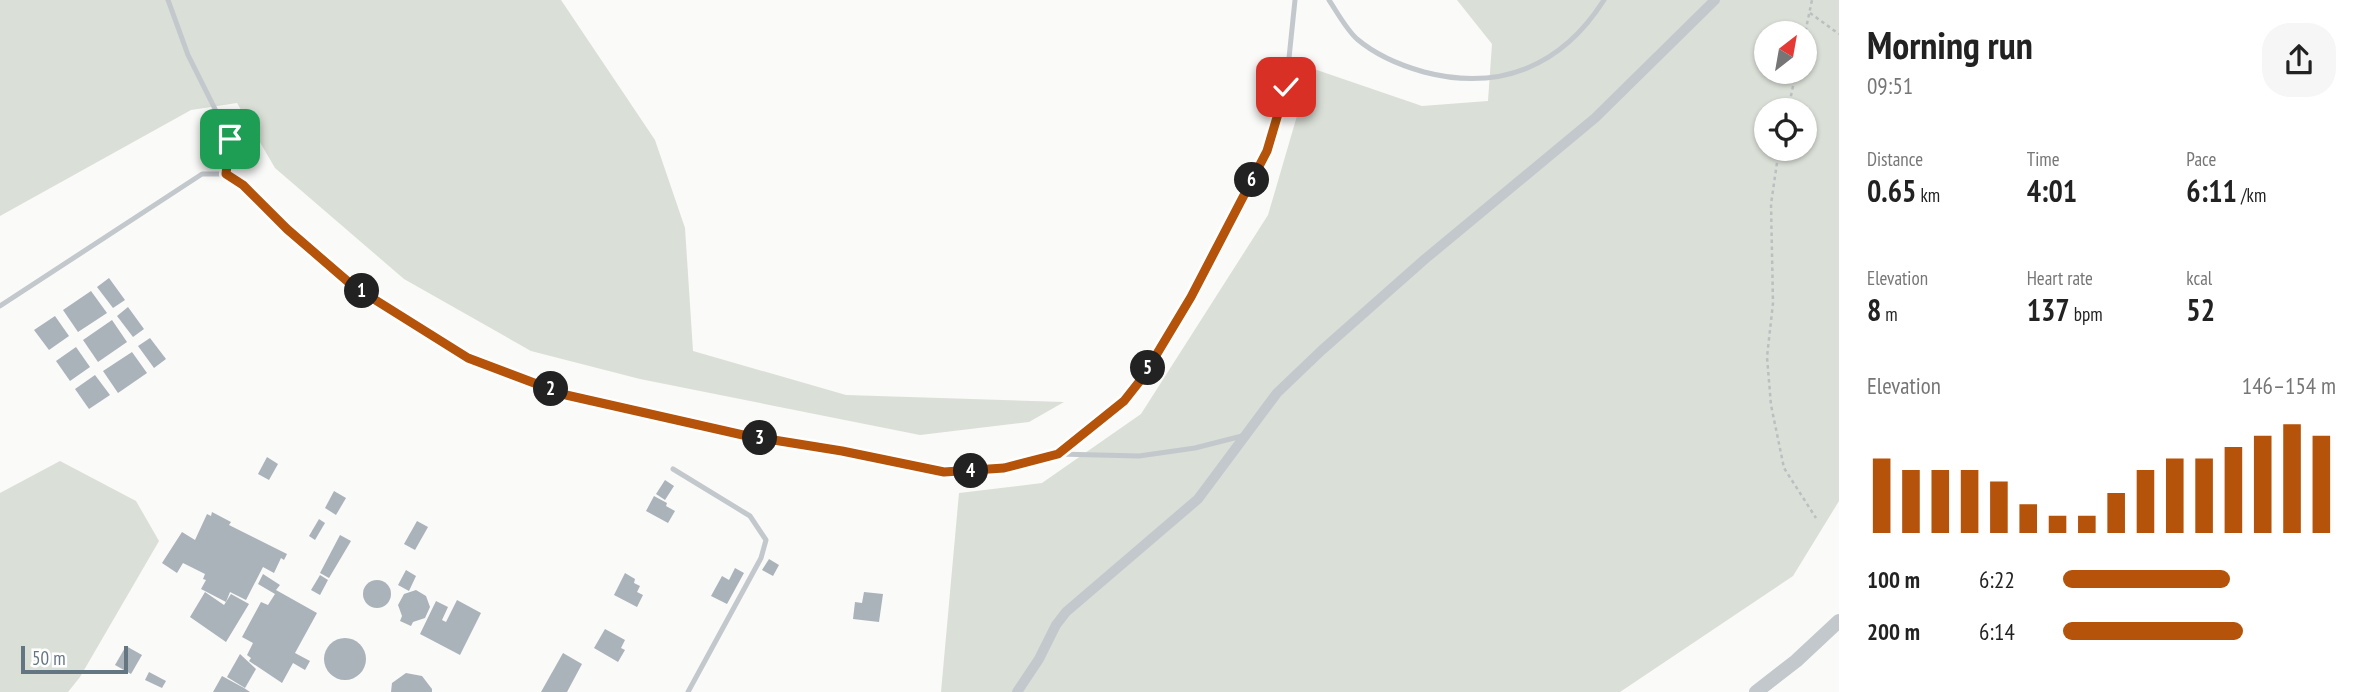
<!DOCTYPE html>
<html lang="en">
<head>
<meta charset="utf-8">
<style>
	body { margin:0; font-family:"PT Sans Narrow",sans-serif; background:#f6f6f6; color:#222; height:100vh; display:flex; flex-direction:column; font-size:26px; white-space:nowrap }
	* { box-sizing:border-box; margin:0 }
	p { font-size:23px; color:#767676 }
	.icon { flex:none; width:38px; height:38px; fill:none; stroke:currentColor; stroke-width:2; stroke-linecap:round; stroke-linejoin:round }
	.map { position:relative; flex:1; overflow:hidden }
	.sheet { display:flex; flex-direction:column; background:#fff; width:525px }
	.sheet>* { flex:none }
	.needle { width:46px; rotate:31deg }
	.controls { position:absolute; left:1754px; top:21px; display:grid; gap:14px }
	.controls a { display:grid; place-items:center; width:63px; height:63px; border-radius:50%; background:#fff; box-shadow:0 2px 5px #0004; font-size:35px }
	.scale { position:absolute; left:21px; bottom:18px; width:107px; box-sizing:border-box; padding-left:7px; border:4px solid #657683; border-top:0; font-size:19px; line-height:24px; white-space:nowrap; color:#657683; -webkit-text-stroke:5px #fff; paint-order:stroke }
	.pin { position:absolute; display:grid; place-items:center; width:60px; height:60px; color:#fff; margin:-30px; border-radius:14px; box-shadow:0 4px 10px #0006 }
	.km { position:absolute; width:35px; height:35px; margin:-18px; border-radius:50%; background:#222; color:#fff; font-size:19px; line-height:35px; text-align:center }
	.round { display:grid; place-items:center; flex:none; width:74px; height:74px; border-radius:28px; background:#f6f6f6 }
	.headline { display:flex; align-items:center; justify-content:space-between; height:119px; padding:0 28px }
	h1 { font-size:38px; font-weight:600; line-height:52px }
	.metrics { display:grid; grid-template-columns:repeat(3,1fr); gap:10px; height:119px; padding:7px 28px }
	.metrics div { display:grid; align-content:center }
	.metrics b { font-size:30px; font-weight:600 }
	.metrics small { font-size:19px; font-weight:400 }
	.metrics p { font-size:19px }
	.chart { height:196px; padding:14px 28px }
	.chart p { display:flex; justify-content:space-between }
	.chart svg { width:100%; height:126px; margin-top:7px; stroke:#b45309; stroke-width:6 }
	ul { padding:0 28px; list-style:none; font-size:23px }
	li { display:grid; grid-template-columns:112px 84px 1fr; align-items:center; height:52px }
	li i { height:18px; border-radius:9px; background:#b45309 }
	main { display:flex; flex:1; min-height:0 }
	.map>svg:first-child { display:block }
	.green { fill:#dadfd7; fill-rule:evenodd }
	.building { fill:#aab3b9 }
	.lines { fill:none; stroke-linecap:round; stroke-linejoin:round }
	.path { stroke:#bbbfc2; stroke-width:2.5; stroke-dasharray:3.5 3.5; stroke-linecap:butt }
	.service { stroke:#c3c8cc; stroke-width:5 }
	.minor { stroke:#c3c8cc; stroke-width:10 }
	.tertiary { stroke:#c3c8cc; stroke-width:14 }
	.route-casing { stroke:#fff; stroke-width:14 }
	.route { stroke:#b45309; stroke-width:9 }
</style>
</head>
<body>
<main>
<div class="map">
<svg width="1839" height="692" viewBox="0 0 1839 692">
	<rect width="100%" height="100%" fill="#fafaf8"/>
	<g class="green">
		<path d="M0 0H561L655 140 685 228 693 351 846 395 1064 402 1029 422 920 435 640 379 531 351 404 279 275 168 237 103 191 110 0 216Z"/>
		<path d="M1457 0H1839V501L1793 576 1620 692H941L959 493 1042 483 1141 414 1268 215 1311 68 1422 106 1488 101 1492 44ZM1766 33H1804V72H1766ZM1766 110H1804V149H1766Z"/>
		<path d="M60 461 136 501 159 541 80 677 68 692H0V493Z"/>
	</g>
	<g class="building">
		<path d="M109 278 125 300 113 308 97 287Z"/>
		<path d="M91 291 107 313 78 332 63 310Z"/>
		<path d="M128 307 144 329 133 337 117 316Z"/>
		<path d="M55 316 69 336 49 350 34 330Z"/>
		<path d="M112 320 127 342 98 362 83 340Z"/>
		<path d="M150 338 166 359 154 368 138 346Z"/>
		<path d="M76 347 90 367 70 381 56 361Z"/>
		<path d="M132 352 147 373 118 393 103 371Z"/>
		<path d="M95 375 110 395 89 409 75 389Z"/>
		<path d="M267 457 278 464 269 480 258 474Z"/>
		<path d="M665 480 674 486 665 500 656 494Z"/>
		<path d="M334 491 346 498 336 515 325 508Z"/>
		<path d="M654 496 667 503 666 506 675 511 668 523 646 511Z"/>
		<path d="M212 512 231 522 229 525 287 554 284 560 281 558 274 573 263 567 246 600 230 592 226 602 201 589 206 580 203 579 205 574 183 563 177 573 162 563 182 532 195 540 207 514 211 516Z"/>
		<path d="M319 519 325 523 315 540 309 536Z"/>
		<path d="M417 521 428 527 415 550 404 544Z"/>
		<path d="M340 535 351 541 329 578 320 573Z"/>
		<path d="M769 559 779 565 773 576 762 570Z"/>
		<path d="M735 568 744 573 727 604 711 596 722 576 729 580Z"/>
		<path d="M406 570 416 576 409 591 398 585Z"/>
		<path d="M625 573 635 579 634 583 640 586 637 592 643 595 637 607 614 595Z"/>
		<path d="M263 574 280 585 276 590 317 613 295 653 310 661 305 670 293 663 282 683 249 661 251 658 247 655 253 643 242 637 261 602 268 605 275 594 258 584Z"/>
		<path d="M320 575 328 580 320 595 311 590Z"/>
		<circle cx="377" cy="594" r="14"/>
		<path d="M416 590 426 596 430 607 425 618 413 622 411 626 400 621 402 616 398 605 404 594Z"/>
		<path d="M205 592 224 605 231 594 249 604 226 642 190 617Z"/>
		<path d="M864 592 883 594 879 622 853 619 855 602 862 603Z"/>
		<path d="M457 600 481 613 460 655 420 634 436 601 448 607 442 620 446 622Z"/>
		<path d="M605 629 625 640 621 648 625 650 618 662 594 648Z"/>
		<circle cx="345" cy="659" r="21"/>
		<path d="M126 646 142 655 131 674 115 665Z"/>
		<path d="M563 653 582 664 567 692H541Z"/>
		<path d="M240 654 256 669 245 688 227 677Z"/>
		<path d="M149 672 166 681 162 688 145 680Z"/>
		<path d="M406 673 422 676 432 689V692H391L392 683Z"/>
		<path d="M222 676 244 688 250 692H213Z"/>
	</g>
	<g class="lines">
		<g class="path">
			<path d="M1810 13 1839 34"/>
			<path d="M1804 38 1812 0"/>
			<path d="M1788 110 1796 72"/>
			<path d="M1779 149 1771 204 1773 303 1767 357 1771 405 1784 468 1816 518"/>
		</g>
		<g class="service">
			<path d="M168 0 188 55 230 139 226 174"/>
			<path d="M1329 0C1337 12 1346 29 1357 39 1377 56 1399 65 1424 72 1500 92 1562 66 1604 0"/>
			<path d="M0 306 202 174H226L243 185 287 229 353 286 468 358 566 395 743 435 842 451 944 472 1004 468 1057 454 1124 401 1143 377 1191 297 1267 151 1286 87 1295 0"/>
			<path d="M1058 454 1139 456 1195 448 1242 436"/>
			<path d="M673 469 750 516 766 540 761 558 688 692"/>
		</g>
		<path class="minor" d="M1017 692 1039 659 1056 625 1066 612 1198 499 1277 393 1322 350 1425 259 1595 118 1715 0"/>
		<path class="tertiary" d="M1756 692 1796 661 1839 621"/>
	</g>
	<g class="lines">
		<defs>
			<path id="route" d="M230 139 226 174 243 185 287 229 353 286 468 358 566 395 743 435 842 451 944 472 1004 468 1058 454 1124 401 1143 377 1191 297 1267 151 1286 87"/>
		</defs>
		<use href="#route" class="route-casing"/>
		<use href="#route" class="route"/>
	</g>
</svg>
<div class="controls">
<a><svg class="needle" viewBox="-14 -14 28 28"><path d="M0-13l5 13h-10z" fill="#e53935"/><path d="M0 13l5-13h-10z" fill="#767676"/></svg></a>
<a><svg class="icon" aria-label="locate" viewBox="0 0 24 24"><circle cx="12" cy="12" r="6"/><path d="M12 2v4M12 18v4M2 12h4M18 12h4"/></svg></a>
</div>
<div class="scale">50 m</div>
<div class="pin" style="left:230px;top:139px;background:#1e9e55"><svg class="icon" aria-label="arrive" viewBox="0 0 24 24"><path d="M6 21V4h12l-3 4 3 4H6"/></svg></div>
<div class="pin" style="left:1286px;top:87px;background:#d93025"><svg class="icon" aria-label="check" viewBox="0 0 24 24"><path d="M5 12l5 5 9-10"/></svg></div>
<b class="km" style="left:362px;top:291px">1</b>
<b class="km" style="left:551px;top:389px">2</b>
<b class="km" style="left:760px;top:438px">3</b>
<b class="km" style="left:971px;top:471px">4</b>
<b class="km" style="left:1148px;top:368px">5</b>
<b class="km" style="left:1252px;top:180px">6</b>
</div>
<section class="sheet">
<div class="headline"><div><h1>Morning run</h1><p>09:51</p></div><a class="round"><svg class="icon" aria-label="share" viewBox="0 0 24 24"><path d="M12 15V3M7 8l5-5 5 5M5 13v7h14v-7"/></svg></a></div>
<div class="metrics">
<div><p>Distance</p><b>0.65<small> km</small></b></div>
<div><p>Time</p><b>4:01</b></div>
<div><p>Pace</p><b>6:11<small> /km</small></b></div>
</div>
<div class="metrics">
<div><p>Elevation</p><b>8<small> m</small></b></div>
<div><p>Heart rate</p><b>137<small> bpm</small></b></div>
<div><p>kcal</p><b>52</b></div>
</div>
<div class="chart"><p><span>Elevation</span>146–154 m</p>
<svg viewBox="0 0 160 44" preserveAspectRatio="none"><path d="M5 44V18M15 44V22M25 44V22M35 44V22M45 44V26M55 44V34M65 44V38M75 44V38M85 44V30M95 44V22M105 44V18M115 44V18M125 44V14M135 44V10M145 44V6M155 44V10"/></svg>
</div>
<ul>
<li><b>100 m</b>6:22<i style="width:61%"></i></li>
<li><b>200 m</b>6:14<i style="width:66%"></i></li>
</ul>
</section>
</main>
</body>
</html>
